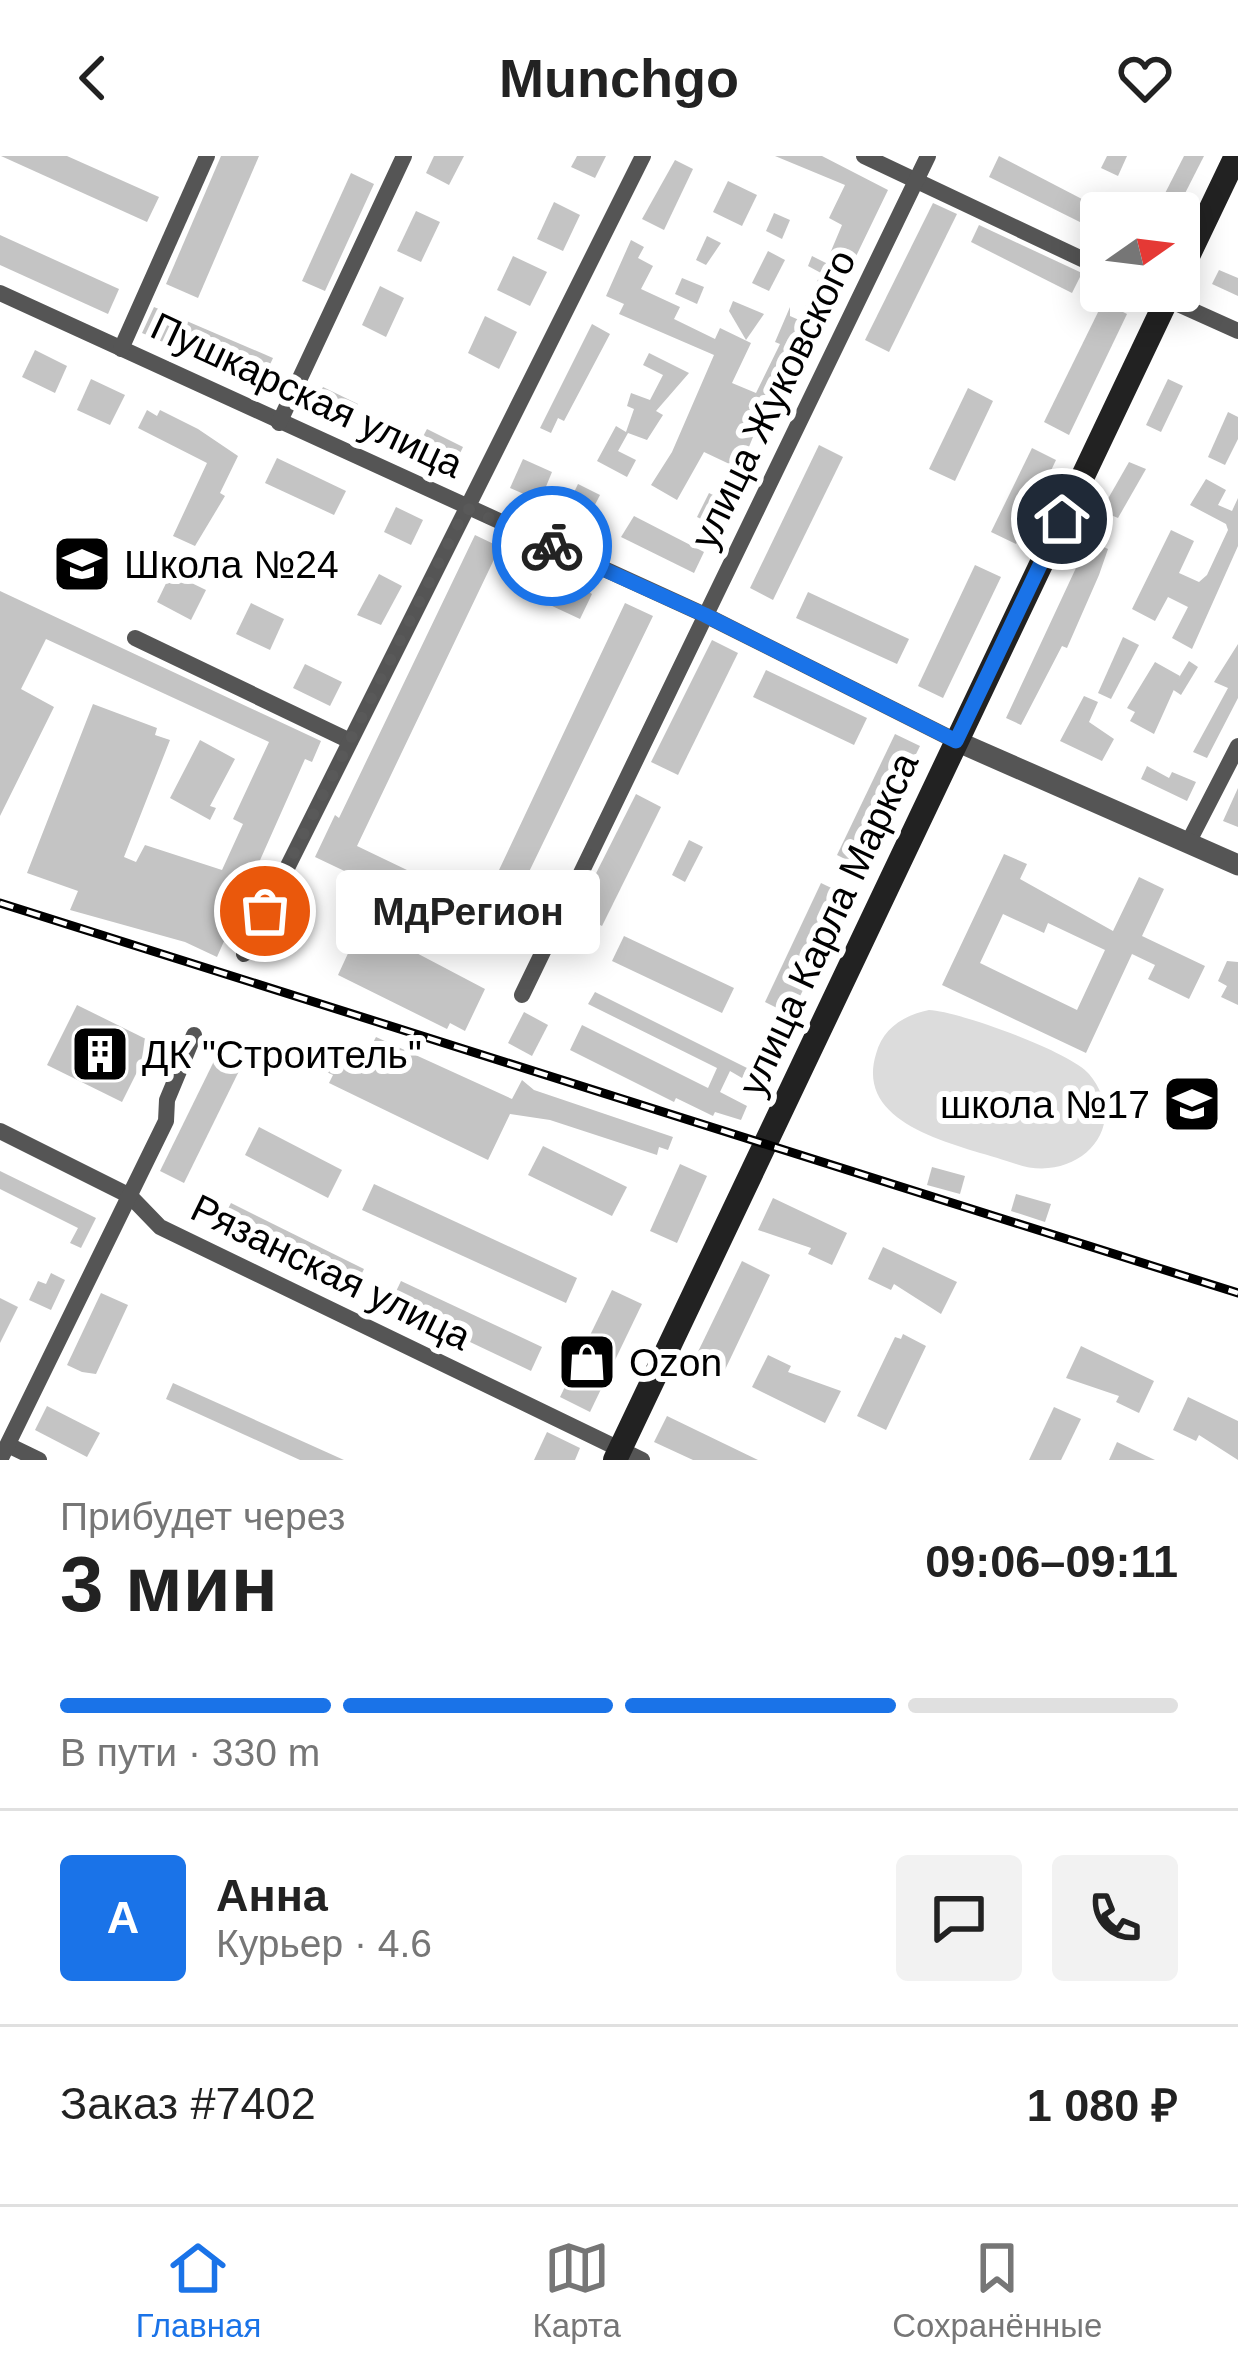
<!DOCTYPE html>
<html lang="ru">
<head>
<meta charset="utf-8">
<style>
  body { margin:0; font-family:Arial,sans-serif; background:#f2f2f2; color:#222; height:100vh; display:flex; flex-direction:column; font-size:45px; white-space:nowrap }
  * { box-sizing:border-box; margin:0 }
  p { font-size:39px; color:#767676 }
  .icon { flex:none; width:66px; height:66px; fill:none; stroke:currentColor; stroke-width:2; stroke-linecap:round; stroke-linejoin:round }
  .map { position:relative; height:1304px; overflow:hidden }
  .details { display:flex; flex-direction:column; background:#fff; flex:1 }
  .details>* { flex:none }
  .needle { width:78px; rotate:76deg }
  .buttons { position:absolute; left:1080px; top:36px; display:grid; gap:24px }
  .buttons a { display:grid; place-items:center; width:120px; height:120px; border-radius:12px; background:#fff; box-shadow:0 6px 30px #0003; font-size:60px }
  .pin { position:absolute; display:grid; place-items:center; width:102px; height:102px; color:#fff; margin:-51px; border:6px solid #fff; border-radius:50%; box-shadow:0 3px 12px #0007 }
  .courier { position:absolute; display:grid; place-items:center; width:120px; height:120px; margin:-60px; border:9px solid #1a73e8; border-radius:50%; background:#fff; color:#222; box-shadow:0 3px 15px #0007 }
  .bubble { position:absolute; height:84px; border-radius:12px; background:#fff; box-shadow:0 6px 30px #0003; font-size:39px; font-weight:600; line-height:84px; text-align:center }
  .headline em { font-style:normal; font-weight:600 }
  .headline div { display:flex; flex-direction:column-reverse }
  .headline { display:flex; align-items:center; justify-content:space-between; height:204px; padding:0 60px }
  h1 { font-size:78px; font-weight:600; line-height:90px }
  .bar { display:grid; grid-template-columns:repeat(4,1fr); gap:18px 12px; align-content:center; height:144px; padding:0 60px }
  .bar i { height:15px; border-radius:9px; background:#e0e0e0 }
  .bar .selected { background:#1a73e8 }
  .bar p { grid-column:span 4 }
  .line { display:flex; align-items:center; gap:30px; padding:0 60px; border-top:3px solid #e0e0e0 }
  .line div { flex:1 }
  .round { display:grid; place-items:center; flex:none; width:126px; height:126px; border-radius:12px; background:#f2f2f2 }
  header { display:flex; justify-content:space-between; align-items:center; height:156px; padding:0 60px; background:#fff; font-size:54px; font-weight:600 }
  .dock { display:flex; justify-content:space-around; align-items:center; height:168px; border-top:3px solid #e0e0e0; background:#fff; font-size:33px; color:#767676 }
  .dock a { display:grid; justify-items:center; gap:6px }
  .dock .selected { color:#1a73e8 }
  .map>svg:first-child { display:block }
  .green { fill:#dcdcdc }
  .building { fill:#c4c4c4; fill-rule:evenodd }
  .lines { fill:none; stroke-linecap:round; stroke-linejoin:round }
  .minor { stroke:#555; stroke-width:16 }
  .tertiary { stroke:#555; stroke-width:21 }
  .secondary { stroke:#222; stroke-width:24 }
  .rail-casing { stroke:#000; stroke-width:9 }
  .rail { stroke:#fff; stroke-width:4.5; stroke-dasharray:14; stroke-linecap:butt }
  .done { stroke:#595959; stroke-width:12; stroke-dasharray:0 21.6 }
  .route { stroke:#1a73e8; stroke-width:15 }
  .labels { text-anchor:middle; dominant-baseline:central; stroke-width:12; stroke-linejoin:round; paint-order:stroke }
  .street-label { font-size:39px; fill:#000; stroke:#fff }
  .poi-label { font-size:39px; fill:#000; stroke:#fff; text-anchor:start }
</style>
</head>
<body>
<header><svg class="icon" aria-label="back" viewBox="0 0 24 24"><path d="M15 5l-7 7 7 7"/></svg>Munchgo<svg class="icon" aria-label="heart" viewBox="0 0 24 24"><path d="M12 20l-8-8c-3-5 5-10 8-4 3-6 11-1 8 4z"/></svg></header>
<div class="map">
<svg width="1238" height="1304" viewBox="0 0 1238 1304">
  <rect width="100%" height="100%" fill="#fff"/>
  <path class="green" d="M929,854c29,1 142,42 160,64 45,54 -13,111 -73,90 -50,-18 -163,-35 -140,-110 7,-26 28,-39 53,-44z"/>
  <g class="building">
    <path d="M1,0h66l92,41 -12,25z"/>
    <path d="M221,0h38l-61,142 -32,-14z"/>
    <path d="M434,0h30l-15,29 -23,-12z"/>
    <path d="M577,0h29l-11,22 -24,-11z"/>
    <path d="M775,0h47l66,34 -98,203 -27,42 -8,-3 -15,37 -36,-17 -27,48 -26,-15 21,-33 42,-97 -95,-41 5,-10 -18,-8 25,-56 13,7 -6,11 15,8 -12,23 39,18 -6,12 41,20 5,-11 31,15 -19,40 24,10 24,-49 -5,-2 15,-35v9l9,4 22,-47 -13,-7 4,-10 14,7 16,-38 -13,-7 16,-33z"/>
    <path d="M999,0l106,55 -9,19 -107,-53z"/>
    <path d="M1107,0h20l-9,20 -17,-8z"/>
    <path d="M1184,0h20l-29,57h-20z"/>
    <path d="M675,4l18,9 -29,61 -22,-11z"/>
    <path d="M351,17l23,11 -49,107 -23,-10z"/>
    <path d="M728,25l29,14 -15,31 -29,-14z"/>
    <path d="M554,46l26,13 -17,36 -26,-12z"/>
    <path d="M933,47l24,11 -68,138 -24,-12z"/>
    <path d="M416,55l24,11 -19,40 -24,-11z"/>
    <path d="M774,57l16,7 -8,19 -16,-8z"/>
    <path d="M979,69l103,48 -10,20 -101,-51z"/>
    <path d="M0,79l119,54 -11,25 -108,-49z"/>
    <path d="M707,80l14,7 -15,22 -10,-5z"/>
    <path d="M768,95l17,9 -16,31 -17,-8z"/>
    <path d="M513,100l34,16 -17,34 -33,-16z"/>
    <path d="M1219,114l19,8v18l-26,-12z"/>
    <path d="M682,122l22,9 -7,17 -22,-10z"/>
    <path d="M380,130l24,12 -18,39 -24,-12z"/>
    <path d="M733,145l31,13 -18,26 -17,-29z"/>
    <path d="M1103,146l24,12 -58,121 -25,-13z"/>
    <path d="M154,151l119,51 -12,26 -119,-51z"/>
    <path d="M485,160l32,16 -18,37 -31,-16z"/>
    <path d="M592,168l18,10 -46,87 -6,-3 -7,15 -11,-5z"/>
    <path d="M35,194l32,16 -12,27 -33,-16z"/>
    <path d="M649,197l40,20 -33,38 7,4 -16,25 -19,-7 -10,18 18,9 -9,17 -30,-16 19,-35 10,6 8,-23 -7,-3 4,-13 19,7 13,-25 -20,-10z"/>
    <path d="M91,223l34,16 -15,30 -33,-15z"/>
    <path d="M1168,223l15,7 -22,46 -15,-7z"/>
    <path d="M323,231l35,17 -12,26 -35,-17z"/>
    <path d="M968,232l25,13 -38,80 -26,-12z"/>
    <path d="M147,254l10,6 3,-6 38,19 40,27 -18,37 5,3 -30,50 -22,-10 34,-73 -69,-35z"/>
    <path d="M1228,256l10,5v22l-13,26 -17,-8z"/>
    <path d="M427,273l36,18 -14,29 -37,-19z"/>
    <path d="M819,289l24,12 -70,143 -23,-12z"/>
    <path d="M1032,292l24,12 -40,84 -25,-12z"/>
    <path d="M277,302l69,33 -12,24 -69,-32z"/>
    <path d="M523,303l29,13 -12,29 -30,-13z"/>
    <path d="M1129,306l17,7 -28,49 -17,-7z"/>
    <path d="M1206,323l20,11 -8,15 14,6 6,-13v48l-46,103 -20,-11 16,-31 -20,-10 -13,24 -23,-12 39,-79 23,11 -15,32 20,9 8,-7 21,-45 -2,-6 -36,-19z"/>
    <path d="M578,328l22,11 -15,29 -21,-11z"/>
    <path d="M709,337l22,11 -11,24 -23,-11z"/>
    <path d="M396,351l27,13 -12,25 -27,-13z"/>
    <path d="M634,360l70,36 -10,21 -73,-36z"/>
    <path d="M475,379l25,12 -143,299 125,60 143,-303 28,13 -142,293 5,2 -16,34 -185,-88 20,-42 4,3z"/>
    <path d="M1089,384l19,9 -9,26 -32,73 -5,-2 -41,79 -15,-7z"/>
    <path d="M975,409l26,12 -58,121 -25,-12z"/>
    <path d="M533,410l25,12 3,-5 31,21 -12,25 -58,-27z"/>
    <path d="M171,417l35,17 -15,30 -34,-18z"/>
    <path d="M379,418l23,12 -21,39 -24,-10z"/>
    <path d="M0,435l321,150 -9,21 -7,-3 -88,198 -32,-15 -115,-32 8,-19 -51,-18 66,-169 64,24 -2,7 15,5 -46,117 12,5 9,-17 77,25 21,-46 -10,-5 36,-77 -223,-103 -25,50 33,18 -54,109z"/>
    <path d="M808,436l101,47 -12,25 -101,-46z"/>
    <path d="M251,447l33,16 -14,31 -34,-16z"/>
    <path d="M1123,481l16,8 -28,54 -13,-6z"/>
    <path d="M712,484l26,13 -60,122 -27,-13z"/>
    <path d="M1238,488v54l-31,60 -14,-6 35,-64 -14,-6z"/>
    <path d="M1189,505l9,6 -17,28 -9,-6z"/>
    <path d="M1155,506l25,14 -26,58 -24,-13 5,-9 -8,-4z"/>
    <path d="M305,508l37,18 -12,24 -37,-18z"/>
    <path d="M766,514l101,48 -13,27 -101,-48z"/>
    <path d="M1084,540l14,6 -9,20 25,17 -12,22 -42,-20z"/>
    <path d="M895,578l25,12 -59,121 -24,-12z"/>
    <path d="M200,584l35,19 -25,47 6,2 -6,12 -40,-22z"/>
    <path d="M1147,610l22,12 3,-6 24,10 -9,19 -46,-22z"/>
    <path d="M1238,632v39l-15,-6z"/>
    <path d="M636,638l25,13 -59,119 -26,-13z"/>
    <path d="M689,684l14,7 -18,35 -13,-7z"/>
    <path d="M1004,698l23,10 -7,15 93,52 26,-54 25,12 -22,47 63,30 -16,33 -41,-20 7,-14 -23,-11 -46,99 -144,-68zM1003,758l41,19 4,-10 57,27 -28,60 -97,-47z"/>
    <path d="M821,727l27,13 -57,119 -26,-13z"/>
    <path d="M369,772l116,61 -20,42 -15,-8 -3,6 -109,-54 12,-26 9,4z"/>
    <path d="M624,780l110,52 -12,25 -110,-52z"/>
    <path d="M1227,805l11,1v43l-17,-8 6,-11 -9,-5z"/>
    <path d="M595,836l152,76 -5,10 -12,-7 -10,21 27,14 -6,14 -26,-8 -2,4 -37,-18 -2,4 -104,-52 12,-25 126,63 9,-20 -129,-64z"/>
    <path d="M77,849l75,37 -30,60 -75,-37z"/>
    <path d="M524,856l24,13 -16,31 -24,-13z"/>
    <path d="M376,881l136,62 10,-19 12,10 139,47 -5,13 -9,-3 -2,8 -107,-35 -40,-6 -22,46 -159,-77 4,-8 -11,-5 12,-25 30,15z"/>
    <path d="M216,901l24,12 -56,114 -24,-12z"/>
    <path d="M259,971l83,43 -14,28 -83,-43z"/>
    <path d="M543,990l84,41 -15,29 -84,-41z"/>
    <path d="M680,1008l27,12 -30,67 -27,-12z"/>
    <path d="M932,1011l33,9 -5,18 -33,-9z"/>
    <path d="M0,1015l96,47 -15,30 -11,-5 8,-15 -78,-39z"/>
    <path d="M374,1028l203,94 -11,25 -204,-93z"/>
    <path d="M1016,1038l35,10 -6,18 -34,-11z"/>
    <path d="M773,1042l74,35 -15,32 -24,-11 3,-6 -53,-18z"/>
    <path d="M231,1047l133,66 -13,26 -133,-67z"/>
    <path d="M883,1091l74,35 -16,32 -47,-30 -3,6 -23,-11z"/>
    <path d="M742,1105l28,14 -47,99 -29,-14z"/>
    <path d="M51,1117l14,7 -14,30 -22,-10 9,-19 8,3z"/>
    <path d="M401,1125l141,66 -11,24 -141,-67z"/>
    <path d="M612,1134l30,14 -52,108 -30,-15z"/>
    <path d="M101,1137l27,12 -32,69 -14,-2 -15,-7z"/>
    <path d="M0,1142l18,9 -18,36z"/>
    <path d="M903,1178l23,12 -40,84 -29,-14 38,-79 6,2z"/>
    <path d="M1081,1190l73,35 -15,32 -23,-11 3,-6 -53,-18z"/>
    <path d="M768,1199l23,11 -3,6 53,19 -16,32 -73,-36z"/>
    <path d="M173,1227l171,77h-44l-134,-61z"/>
    <path d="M1188,1241l50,24v39l-39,-25 -3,6 -23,-11z"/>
    <path d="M47,1250l53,27 -13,24 -52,-27z"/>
    <path d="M1054,1251l27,12 -20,41h-32z"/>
    <path d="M667,1260l91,44h-65l-39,-18z"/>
    <path d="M547,1276l33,16 -5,12h-41z"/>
    <path d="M1117,1286l38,18h-46z"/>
  </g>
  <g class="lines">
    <g class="minor">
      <path d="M864,0l237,112"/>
      <path d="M1149,135l89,40"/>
      <path d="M0,137l705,322 251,126"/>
      <path d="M121,193l86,-193"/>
      <path d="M279,267l125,-267"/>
      <path d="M135,482l215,103"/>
      <path d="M1188,687l50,-97"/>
      <path d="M244,798l399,-798"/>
      <path d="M522,839l406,-839"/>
      <path d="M0,975l130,65 30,31 482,233"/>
      <path d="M8,1289l31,15"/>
      <path d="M0,1304l166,-339 1,-21 27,-65"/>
    </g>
    <path class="tertiary" d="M956,585l282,124"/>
    <g class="secondary">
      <path d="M1179,119l57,-119"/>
      <path d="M615,1304l556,-1169"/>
    </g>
    <defs>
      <path id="rail" d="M0,747l1238,390"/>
    </defs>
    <use href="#rail" class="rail-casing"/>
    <use href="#rail" class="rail"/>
  </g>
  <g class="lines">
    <path class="done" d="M265,755l201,-403 86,38"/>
    <path class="route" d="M552,390l153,69 251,126 106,-222"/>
  </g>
  <defs>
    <symbol id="school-square" viewBox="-11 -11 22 22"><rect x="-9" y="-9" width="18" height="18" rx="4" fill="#000" stroke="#fff"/><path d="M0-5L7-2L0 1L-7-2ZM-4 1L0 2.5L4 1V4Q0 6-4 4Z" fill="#fff"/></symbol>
    <symbol id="building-square" viewBox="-11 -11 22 22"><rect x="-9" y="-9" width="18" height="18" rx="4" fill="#000" stroke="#fff"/><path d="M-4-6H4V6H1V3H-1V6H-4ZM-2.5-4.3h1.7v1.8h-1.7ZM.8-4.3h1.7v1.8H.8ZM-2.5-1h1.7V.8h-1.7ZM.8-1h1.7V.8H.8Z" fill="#fff"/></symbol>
    <symbol id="shop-square" viewBox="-11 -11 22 22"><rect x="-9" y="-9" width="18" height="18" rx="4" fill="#000" stroke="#fff"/><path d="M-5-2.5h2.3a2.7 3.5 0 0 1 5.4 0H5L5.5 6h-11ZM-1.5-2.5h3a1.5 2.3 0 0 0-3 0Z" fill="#fff"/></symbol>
  </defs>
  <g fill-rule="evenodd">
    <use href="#school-square" x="49" y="375" width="66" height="66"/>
    <use href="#building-square" x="67" y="865" width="66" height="66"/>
    <use href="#school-square" x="1159" y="915" width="66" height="66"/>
    <use href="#shop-square" x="554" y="1173" width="66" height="66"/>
  </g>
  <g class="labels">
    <g class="street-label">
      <text transform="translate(307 239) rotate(25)">Пушкарская улица</text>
      <text transform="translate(773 243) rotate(-64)">улица Жуковского</text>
      <text transform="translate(828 768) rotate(-65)">улица Карла Маркса</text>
      <text transform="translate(331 1116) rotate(26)">Рязанская улица</text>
    </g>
    <g class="poi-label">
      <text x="124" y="408">Школа №24</text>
      <text x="142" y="898">ДК "Строитель"</text>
      <text x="1150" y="948" text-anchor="end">школа №17</text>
      <text x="629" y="1206">Ozon</text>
    </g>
  </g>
</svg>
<div class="buttons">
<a><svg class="needle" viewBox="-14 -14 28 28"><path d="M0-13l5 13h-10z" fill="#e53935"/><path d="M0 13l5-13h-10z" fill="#767676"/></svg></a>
</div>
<div class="pin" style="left:265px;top:755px;background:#ea580c"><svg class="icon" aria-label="bag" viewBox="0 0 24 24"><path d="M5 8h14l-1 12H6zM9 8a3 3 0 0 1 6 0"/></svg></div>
<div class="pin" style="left:1062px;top:363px;background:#1f2937"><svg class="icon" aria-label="home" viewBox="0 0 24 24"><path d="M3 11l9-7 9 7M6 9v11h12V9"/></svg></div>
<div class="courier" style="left:552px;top:390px"><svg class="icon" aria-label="bike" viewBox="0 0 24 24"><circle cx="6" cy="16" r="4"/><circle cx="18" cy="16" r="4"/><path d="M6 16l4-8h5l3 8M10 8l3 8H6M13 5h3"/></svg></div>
<div class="bubble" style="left:336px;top:714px;width:264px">МдРегион</div>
</div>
<section class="details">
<div class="headline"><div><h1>3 мин</h1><p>Прибудет через</p></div><em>09:06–09:11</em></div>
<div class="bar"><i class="selected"></i><i class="selected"></i><i class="selected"></i><i></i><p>В пути · 330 m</p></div>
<div class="line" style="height:216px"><b class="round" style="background:#1a73e8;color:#fff">А</b><div><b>Анна</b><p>Курьер · 4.6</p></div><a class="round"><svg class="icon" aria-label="chat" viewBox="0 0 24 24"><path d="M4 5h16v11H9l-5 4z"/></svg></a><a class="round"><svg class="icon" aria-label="phone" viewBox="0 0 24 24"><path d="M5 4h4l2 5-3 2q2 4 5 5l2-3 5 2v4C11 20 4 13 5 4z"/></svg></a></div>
<div class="line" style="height:156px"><div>Заказ #7402</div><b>1 080 ₽</b></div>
</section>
<nav class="dock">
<a class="selected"><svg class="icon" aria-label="home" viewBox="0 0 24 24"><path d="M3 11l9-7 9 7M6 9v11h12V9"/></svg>Главная</a>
<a><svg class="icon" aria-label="map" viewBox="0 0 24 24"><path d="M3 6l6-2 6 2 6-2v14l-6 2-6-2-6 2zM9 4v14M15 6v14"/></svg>Карта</a>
<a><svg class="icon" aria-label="saved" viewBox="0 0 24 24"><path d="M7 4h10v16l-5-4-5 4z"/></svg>Сохранённые</a>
</nav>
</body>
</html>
